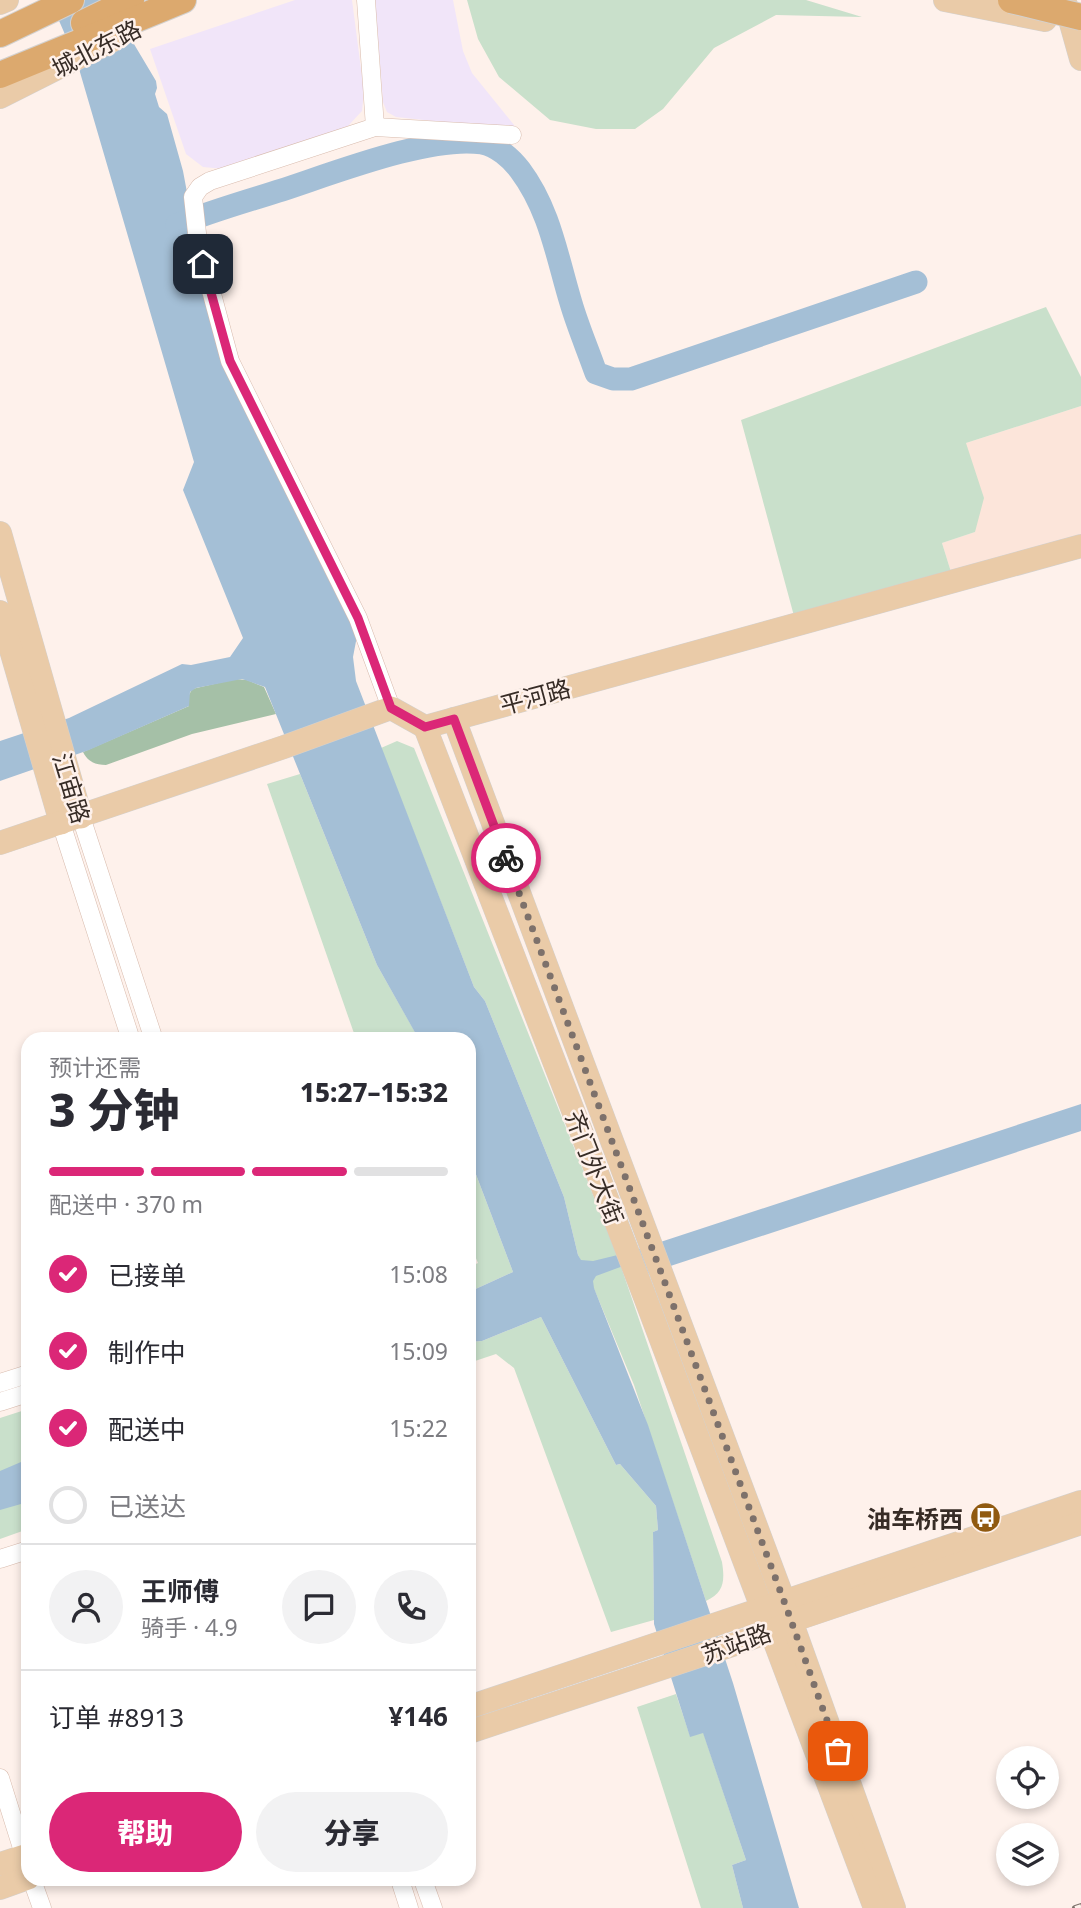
<!DOCTYPE html>
<html lang="zh">
<head>
<meta charset="utf-8">
<style>
  body { margin:0; font-family:"Noto Sans","Noto Sans SC",sans-serif; background:#f2f2f3; color:#2b2b33; height:100vh; display:flex; flex-direction:column; font-size:26px; white-space:nowrap }
  * { box-sizing:border-box; margin:0 }
  p { font-size:23px; color:#7c7c81 }
  .icon { flex:none; width:38px; height:38px; fill:none; stroke:currentColor; stroke-width:2; stroke-linecap:round; stroke-linejoin:round }
  .map { position:relative; flex:1; overflow:hidden }
  .sheet { position:absolute; left:21px; top:1032px; width:455px; height:854px; display:flex; flex-direction:column; background:#fff; border-radius:21px; box-shadow:0 4px 10px #0003 }
  .sheet>* { flex:none }
  .controls { position:absolute; left:996px; top:1746px; display:grid; gap:14px }
  .controls a { display:grid; place-items:center; width:63px; height:63px; border-radius:50%; background:#fff; box-shadow:0 4px 10px #0003; font-size:35px }
  .pin { position:absolute; display:grid; place-items:center; width:60px; height:60px; color:#fff; margin:-30px; border-radius:14px; box-shadow:0 4px 10px #0006 }
  .courier { position:absolute; display:grid; place-items:center; width:70px; height:70px; margin:-35px; border:5px solid #db2777; border-radius:50%; background:#fff; color:#222; box-shadow:0 2px 9px #0007 }
  .head em { font-style:normal; font-weight:800 }
  .head div { display:flex; flex-direction:column-reverse }
  .head { display:flex; align-items:center; justify-content:space-between; height:119px; padding:0 28px }
  h1 { font-size:46px; font-weight:800; line-height:52px }
  .bar { display:grid; grid-template-columns:repeat(4,1fr); gap:10px 7px; align-content:center; height:84px; padding:0 28px }
  .bar i { height:9px; border-radius:5px; background:#e1e1e2 }
  .bar .on { background:#db2777 }
  .bar p { grid-column:span 4 }
  .line { display:flex; align-items:center; gap:18px; padding:0 28px; border-top:2px solid #e1e1e2 }
  .line div { flex:1 }
  .round { display:grid; place-items:center; flex:none; width:74px; height:74px; border-radius:37px; background:#f2f2f3 }
  ol { padding:0 28px; list-style:none }
  li { display:flex; align-items:center; gap:21px; height:77px }
  li p { margin-inline-start:auto }
  li .icon { padding:7px; border-radius:50%; background:#db2777; color:#fff; stroke-width:4 }
  li:last-child { color:#7c7c81 }
  li i { width:38px; height:38px; border:4px solid #e1e1e2; border-radius:50% }
  .primary-button { display:flex; gap:14px; margin-top:auto; padding:14px 28px }
  .primary-button a { flex:1; height:80px; border-radius:42px; background:#db2777; color:#fff; font-size:28px; font-weight:800; line-height:80px; text-align:center }
  .primary-button a+a { background:#f2f2f3; color:#2b2b33 }
  .map>svg:first-child { display:block }
  .built { fill:#fce5da }
  .industrial { fill:#f1e5f9 }
  .green { fill:#c9e0cb }
  .forest { fill:#a5c0a7 }
  .water { fill:#a4bfd6 }
  .lines { fill:none; stroke-linecap:round; stroke-linejoin:round }
  .river { stroke:#a4bfd6; stroke-width:23 }
  .minor-casing { stroke:#d8bbad; stroke-width:19 }
  .major-casing { stroke:#d3d1cf; stroke-width:24 }
  .highway-casing { stroke:#d3d1cf; stroke-width:28 }
  .minor { stroke:#fff; stroke-width:18 }
  .major { stroke:#eacba8; stroke-width:23 }
  .highway { stroke:#dca96e; stroke-width:26 }
  .rail-casing { stroke:#7d716b; stroke-width:6 }
  .rail { stroke:#fef1eb; stroke-width:3.5; stroke-dasharray:10; stroke-linecap:butt }
  .highway-bridge-casing { stroke:#d3d1cf; stroke-width:28; stroke-linecap:butt }
  .highway-bridge { stroke:#dca96e; stroke-width:26 }
  .done { stroke:#7d716b; stroke-width:7; stroke-dasharray:0 12.6 }
  .route { stroke:#db2777; stroke-width:9 }
  .labels { text-anchor:middle; dominant-baseline:central; stroke-width:5; stroke-linejoin:round; paint-order:stroke }
  .street-label { font-size:24px; fill:#372c26; stroke:#fef1eb }
  .poi-label { font-size:24px; font-weight:bold; fill:#372c26; stroke:#fef1eb; text-anchor:end }
</style>
</head>
<body>
<div class="map">
<svg width="1081" height="1908" viewBox="0 0 1081 1908">
  <rect width="100%" height="100%" fill="#fef1eb"/>
  <path class="built" d="M1081,406v130l-130,36 -9,-29 33,-11 -9,-89z"/>
  <g class="industrial">
    <path d="M295,0h57l12,92 -2,19 -14,15 -102,38 -22,5 -21,-2 -17,-13 -36,-105z"/>
    <path d="M375,0h78l10,51 9,22 46,57 -122,-13 -9,-5 -4,-10z"/>
  </g>
  <g class="green">
    <path d="M467,0h339l56,17 -86,-2 -62,33 -51,61 -28,20h-39l-46,-9 -51,-43 -21,-38z"/>
    <path d="M1046,307l35,70v29l-115,37 18,55 -9,34 -33,11 9,29 -157,44 -53,-196z"/>
    <path d="M397,741l17,7 203,507 105,307c3,19 2,31 -16,39l-72,-216 -39,-94 -17,-36 -14,-58 -79,-196 -11,-14 -93,-239z"/>
    <path d="M300,774l77,191 42,74h-63l-89,-255z"/>
    <path d="M469,1156l44,116 -44,20v-25l9,-4 -9,-21z"/>
    <path d="M541,1317l75,148 4,-1 36,42 2,24 -5,2 1,88 -43,12 -97,-264 -18,-14 -27,9v-21l13,-1z"/>
    <path d="M28,1409v120l-28,10v-121z"/>
    <path d="M676,1694l14,42 13,-4 43,128 -14,5 11,43h-42l-64,-201z"/>
  </g>
  <path class="forest" d="M236,679l11,1 17,7 12,27 -84,20 -86,31c-10,0 -18,-3 -23,-13l106,-46v-11l3,-6z"/>
  <g class="water">
    <path d="M50,0h62l13,29 31,52 1,7 -2,6 4,13 8,7 16,57 9,48 -5,10 1,8 40,136 61,118 68,145 -4,21 3,24 118,306 11,14 79,196 14,58 3,5 12,1 37,-9 451,-148v27l-441,145 -6,-14 -38,14 -3,5 1,7 54,137 85,258 66,225h-56l-11,-43 14,-5 -43,-127 -13,4 -36,-113 -1,-92 5,-2 -2,-24 -36,-42 -4,1 -75,-148 -59,24 -13,1v-50l44,-20 -44,-116v-116l-50,-1 -2,-3 -40,-71 -112,-278 -23,-8 -46,9 -6,4 -1,14 -100,44 -89,31v-40l69,-23 113,-54 9,1 39,-8 13,-19 -60,-148 11,-28 -117,-400z"/>
    <path d="M28,1459v43l-28,8v-39z"/>
  </g>
  <g class="lines">
    <path class="river" d="M177,225c34,-14 70,-24 105,-35 52,-17 149,-55 200,-47 15,3 29,15 38,27 30,40 37,87 51,133 7,24 17,47 25,70l17,6h18l285,-97"/>
    <defs>
      <g id="minor">
        <path d="M366,0l9,127"/>
        <path d="M391,708l-33,-90 -128,-257 -32,-119 -5,-45 7,-10 10,-6 165,-54 137,8"/>
        <path d="M81,817l73,223"/>
        <path d="M61,823l70,217"/>
        <path d="M0,1383l28,-9"/>
        <path d="M0,1402l28,-9"/>
        <path d="M0,1559l28,-9"/>
        <path d="M0,1778l28,89"/>
        <path d="M32,1880l10,28"/>
        <path d="M400,1880l9,28"/>
        <path d="M423,1880l10,28"/>
      </g>
      <g id="major">
        <path d="M945,0l100,20"/>
        <path d="M1065,2l16,57"/>
        <path d="M0,3l7,-3"/>
        <path d="M0,97l113,-57"/>
        <path d="M0,533l81,284"/>
        <path d="M0,612l61,211"/>
        <path d="M454,719l330,882 110,307"/>
        <path d="M425,727l220,570 230,611"/>
        <path d="M0,843l284,-96 107,-39 34,19 656,-181"/>
        <path d="M469,1707l612,-205"/>
        <path d="M469,1732l269,-89 33,-12 20,-10 290,-98"/>
        <path d="M0,1864l28,-9"/>
        <path d="M0,1888l28,-10"/>
      </g>
      <g id="highway">
        <path d="M84,23l47,-23"/>
        <path d="M0,34l71,-34"/>
        <path d="M0,75l183,-75"/>
      </g>
    </defs>
    <use href="#minor" class="minor-casing"/>
    <use href="#major" class="major-casing"/>
    <use href="#highway" class="highway-casing"/>
    <use href="#minor" class="minor"/>
    <use href="#major" class="major"/>
    <use href="#highway" class="highway"/>
    <defs>
      <path id="rail" d="M1075,1908l6,-2"/>
    </defs>
    <use href="#rail" class="rail-casing"/>
    <use href="#rail" class="rail"/>
    <defs>
      <path id="highway-bridge" d="M1011,0l70,17"/>
    </defs>
    <use href="#highway-bridge" class="highway-bridge-casing"/>
    <use href="#highway-bridge" class="highway-bridge"/>
  </g>
  <g class="lines">
    <path class="done" d="M506,858l278,743 54,150"/>
    <path class="route" d="M203,264l27,97 128,257 33,90 34,19 29,-8 52,139"/>
  </g>
  <defs>
    <symbol id="bus-disc" viewBox="-11 -11 22 22"><circle r="9.5" fill="#905a10" stroke="#fef1eb"/><path d="M-5-6H5V4H4V6H2V4H-2V6H-4V4H-5ZM-3.5-4V0h7V-4ZM-3.5 1.2v1.5H-2V1.2ZM2 1.2v1.5H3.5V1.2Z" fill="#fff"/></symbol>
  </defs>
  <g fill-rule="evenodd">
    <use href="#bus-disc" x="968" y="1500" width="35" height="35"/>
  </g>
  <g class="labels">
    <g class="street-label">
      <text transform="translate(96 48) rotate(-27)">城北东路</text>
      <text transform="translate(535 696) rotate(-15)">平河路</text>
      <text transform="translate(72 788) rotate(73)">江宙路</text>
      <text transform="translate(595 1167) rotate(69)">齐门外大街</text>
      <text transform="translate(736 1643) rotate(-20)">苏站路</text>
    </g>
    <g class="poi-label">
      <text x="963" y="1518">油车桥西</text>
    </g>
  </g>
</svg>
<div class="controls">
<a><svg class="icon" aria-label="locate" viewBox="0 0 24 24"><circle cx="12" cy="12" r="6"/><path d="M12 2v4M12 18v4M2 12h4M18 12h4"/></svg></a>
<a><svg class="icon" aria-label="layers" viewBox="0 0 24 24"><path d="M12 4l9 5-9 5-9-5zM3 14l9 5 9-5"/></svg></a>
</div>
<div class="pin" style="left:838px;top:1751px;background:#ea580c"><svg class="icon" aria-label="bag" viewBox="0 0 24 24"><path d="M5 8h14l-1 12H6zM9 8a3 3 0 0 1 6 0"/></svg></div>
<div class="pin" style="left:203px;top:264px;background:#1f2937"><svg class="icon" aria-label="home" viewBox="0 0 24 24"><path d="M3 11l9-7 9 7M6 9v11h12V9"/></svg></div>
<div class="courier" style="left:506px;top:858px"><svg class="icon" aria-label="bike" viewBox="0 0 24 24"><circle cx="6" cy="16" r="4"/><circle cx="18" cy="16" r="4"/><path d="M6 16l4-8h5l3 8M10 8l3 8H6M13 5h3"/></svg></div>
<section class="sheet">
<div class="head"><div><h1>3 分钟</h1><p>预计还需</p></div><em>15:27–15:32</em></div>
<div class="bar"><i class="on"></i><i class="on"></i><i class="on"></i><i></i><p>配送中 · 370 m</p></div>
<ol>
<li><svg class="icon" aria-label="check" viewBox="0 0 24 24"><path d="M5 12l5 5 9-10"/></svg>已接单<p>15:08</p></li>
<li><svg class="icon" aria-label="check" viewBox="0 0 24 24"><path d="M5 12l5 5 9-10"/></svg>制作中<p>15:09</p></li>
<li><svg class="icon" aria-label="check" viewBox="0 0 24 24"><path d="M5 12l5 5 9-10"/></svg>配送中<p>15:22</p></li>
<li><i></i>已送达</li>
</ol>
<div class="line" style="height:126px"><a class="round"><svg class="icon" aria-label="person" viewBox="0 0 24 24"><circle cx="12" cy="8" r="4"/><path d="M4 21q1-7 8-7t8 7"/></svg></a><div><b>王师傅</b><p>骑手 · 4.9</p></div><a class="round"><svg class="icon" aria-label="chat" viewBox="0 0 24 24"><path d="M4 5h16v11H9l-5 4z"/></svg></a><a class="round"><svg class="icon" aria-label="phone" viewBox="0 0 24 24"><path d="M5 4h4l2 5-3 2q2 4 5 5l2-3 5 2v4C11 20 4 13 5 4z"/></svg></a></div>
<div class="line" style="height:91px"><div>订单 #8913</div><b>¥146</b></div>
<div class="primary-button"><a>帮助</a><a>分享</a></div>
</section>
</div>
</body>
</html>
